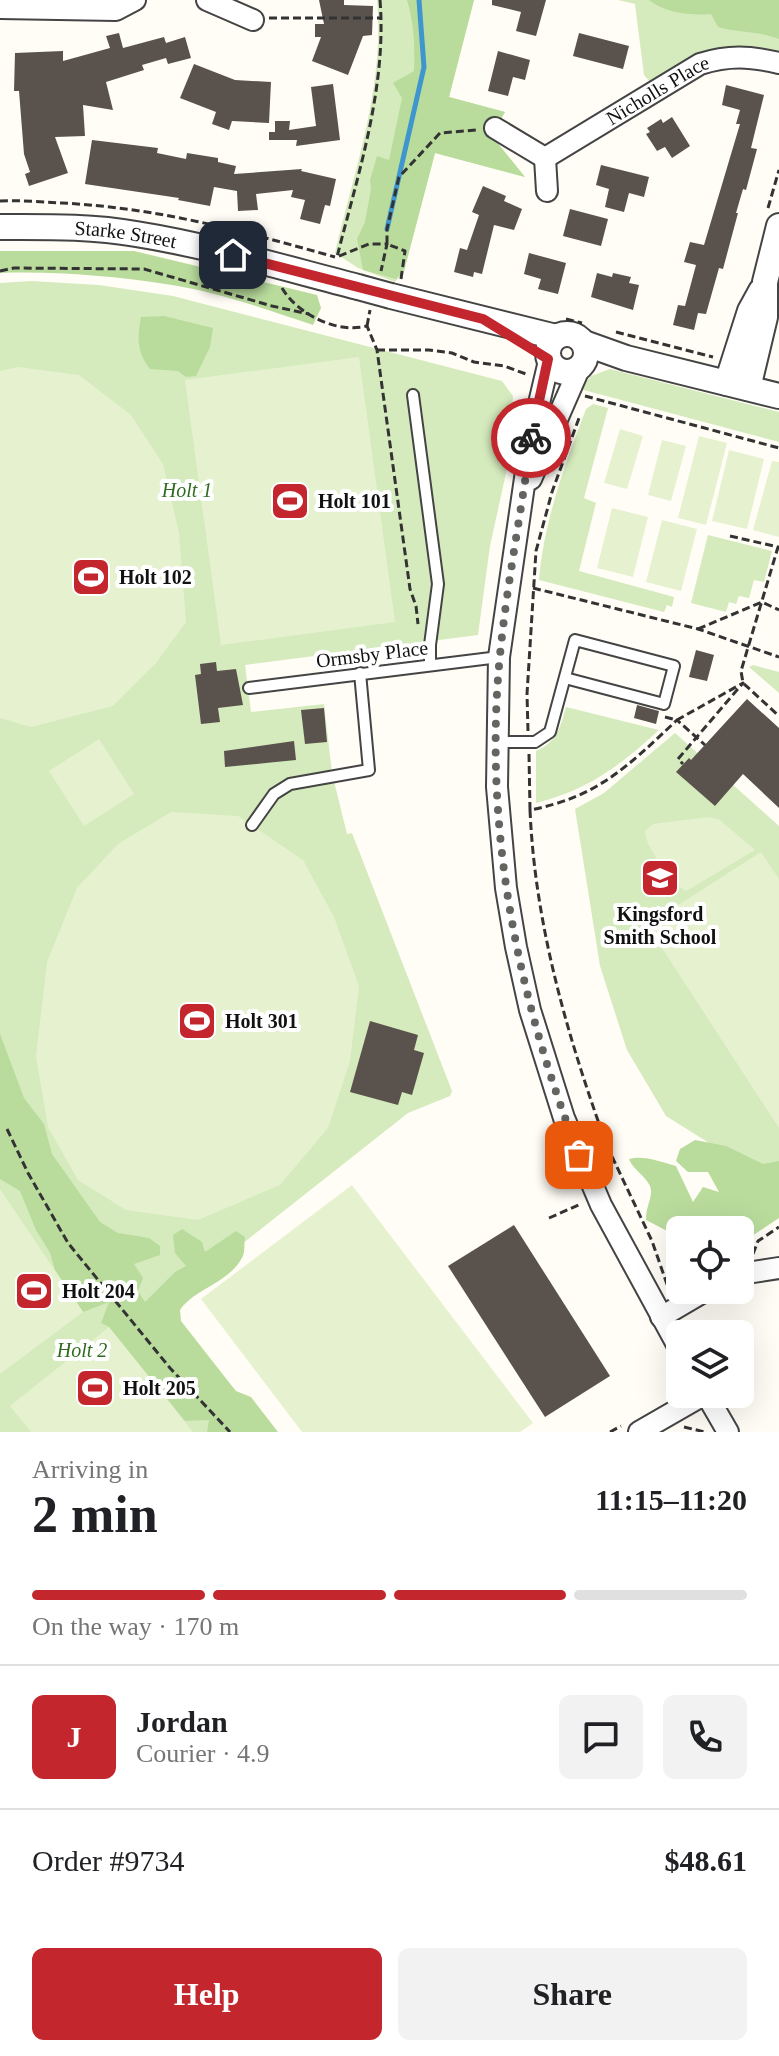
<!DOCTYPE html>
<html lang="en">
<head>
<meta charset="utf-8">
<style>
  body { margin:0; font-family:"Times New Roman",serif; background:#f2f2f2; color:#202124; height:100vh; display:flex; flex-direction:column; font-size:30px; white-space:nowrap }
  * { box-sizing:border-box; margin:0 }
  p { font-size:26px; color:#757577 }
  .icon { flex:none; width:44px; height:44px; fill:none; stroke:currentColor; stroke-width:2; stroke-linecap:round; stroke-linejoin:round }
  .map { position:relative; height:1432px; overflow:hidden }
  .panel { display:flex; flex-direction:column; background:#fff; flex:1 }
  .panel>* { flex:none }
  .fabs { position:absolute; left:666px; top:1216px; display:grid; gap:16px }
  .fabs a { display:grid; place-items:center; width:88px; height:88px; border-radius:12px; background:#fff; box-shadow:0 8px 32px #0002; font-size:40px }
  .pin { position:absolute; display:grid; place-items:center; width:68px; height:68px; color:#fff; margin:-34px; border-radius:16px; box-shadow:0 4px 12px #0006 }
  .courier { position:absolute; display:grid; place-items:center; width:80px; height:80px; margin:-40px; border:6px solid #c4262e; border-radius:50%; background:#fff; color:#222; box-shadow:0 2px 10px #0007 }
  .overview em { font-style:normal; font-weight:800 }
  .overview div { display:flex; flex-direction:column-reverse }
  .overview { display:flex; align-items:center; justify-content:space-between; height:136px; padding:0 32px }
  h1 { font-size:52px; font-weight:800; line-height:60px }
  .bar { display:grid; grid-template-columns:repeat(4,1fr); gap:12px 8px; align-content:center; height:96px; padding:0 32px }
  .bar i { height:10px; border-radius:6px; background:#e0e0e0 }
  .bar .on { background:#c4262e }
  .bar p { grid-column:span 4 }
  .line { display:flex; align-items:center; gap:20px; padding:0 32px; border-top:2px solid #e0e0e0 }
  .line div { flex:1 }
  .round { display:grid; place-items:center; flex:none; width:84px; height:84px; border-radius:12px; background:#f2f2f2 }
  .cta { display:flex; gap:16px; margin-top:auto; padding:16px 32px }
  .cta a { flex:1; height:92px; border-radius:12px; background:#c4262e; color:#fff; font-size:32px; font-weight:800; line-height:92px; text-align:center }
  .cta a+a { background:#f2f2f2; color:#202124 }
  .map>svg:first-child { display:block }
  .green { fill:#d5ebbd }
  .forest { fill:#b9dc9c }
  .pitch { fill:#e6f2cf }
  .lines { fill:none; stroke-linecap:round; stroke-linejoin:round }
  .stream { stroke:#3f96cf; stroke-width:5 }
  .building { fill:#5a524d }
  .service-casing { stroke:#444; stroke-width:14 }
  .minor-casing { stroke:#444; stroke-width:24 }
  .tertiary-casing { stroke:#444; stroke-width:28 }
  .path { stroke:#333; stroke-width:3; stroke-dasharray:8 4; stroke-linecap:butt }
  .service { stroke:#fff; stroke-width:10 }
  .minor { stroke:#fff; stroke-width:20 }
  .tertiary { stroke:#fff; stroke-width:24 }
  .tertiary-bridge-casing { stroke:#444; stroke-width:28; stroke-linecap:butt }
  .tertiary-bridge { stroke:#fff; stroke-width:24 }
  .done { stroke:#646461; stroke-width:8; stroke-dasharray:0 14.4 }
  .route { stroke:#c4262e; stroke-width:10 }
  .labels { text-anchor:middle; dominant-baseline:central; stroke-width:8; stroke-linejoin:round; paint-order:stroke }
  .street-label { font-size:20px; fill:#111; stroke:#fff }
  .park-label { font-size:20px; font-style:italic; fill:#2f6b1f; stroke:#fff }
  .poi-label { font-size:20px; font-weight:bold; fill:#111; stroke:#fff; text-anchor:start }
</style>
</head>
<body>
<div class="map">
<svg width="779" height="1432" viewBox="0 0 779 1432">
  <rect width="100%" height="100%" fill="#fffdf5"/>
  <g class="green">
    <path d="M377,0h97l-25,97 56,15 -14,23 34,42 -90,-24 -31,118 -9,11 -37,-14 -23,-15c19,-82 50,-167 42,-253z"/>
    <path d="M618,0h161v63l-32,-7 -90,34 -13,-15 -9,-71z"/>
    <path d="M31,281l68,4 74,11 329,85 11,15 -5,68 -18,82 -12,89 -233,30 6,47 73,-8 8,69 15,61 5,-1 100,258 -2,5 -42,17 -251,198 101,121h-258v-1149z"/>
    <path d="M610,369l169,43v30l-199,-53 11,-13z"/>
    <path d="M593,404l15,4 -24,90 12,5 -17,68 95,26 -2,10 -5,-2 -3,7 -125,-32c5,-60 26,-115 47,-171z"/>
    <path d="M708,535l64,16 -8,31 -10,-2 -5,18 -10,-2 -3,8 -7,-2 -3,10 -35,-9z"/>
    <path d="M753,665l26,7v21l-30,-26z"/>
    <path d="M566,707l93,23c-39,36 -71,60 -123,73v-52c21,-9 24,-23 30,-44z"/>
    <path d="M675,733l104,93v377l-70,-60 -43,-27 -39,-66 -27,-84 -25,-157 29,-16z"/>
  </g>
  <g class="forest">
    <path d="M407,0h67l-25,97 56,15 -14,23 34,42 -90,-24 -31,118 -8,8 -33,-9 -6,-31 8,-17 6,-33 -1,-9 7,-24 12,4 13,-62 -9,-15 21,-12c1,-25 0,-47 -7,-71z"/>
    <path d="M649,0h130v39c-20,-8 -40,-6 -61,-12l-7,-13c-20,2 -46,-1 -62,-14z"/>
    <path d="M0,251h134l183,44 4,13 -8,17c-48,-16 -98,-34 -148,-41 -50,-8 -115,-13 -165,-11z"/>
    <path d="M164,316l49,12 -3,19 -14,29 -10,1 -8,-6 -28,-2c-13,-17 -13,-31 -9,-52z"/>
    <path d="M0,1034l24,64 20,26 8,30 48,68 18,11 31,5 11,8v9l-26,9 9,14 -5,13 7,11 30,-30 11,-6 -11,-13 -2,-18 9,-6 20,13 3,10 31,-21 9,6c-1,6 0,14 -2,19 -13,27 -48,32 -63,54l1,11 47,60 8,10 15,6 27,35h-71l2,-12 -24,1 -76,-94 -8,-4 8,-21 -26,10 -28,-42 -5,-17 -14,-23 -16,-39 -20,-12z"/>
    <path d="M695,1140l31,6 37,18 16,-3v57l-39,26v-14h-60v27l-9,-24 -25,-13c0,-13 4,-17 5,-27 2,-13 -18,-22 -22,-34 15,-4 32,3 47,7l17,36 10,-15 16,5 -11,-20h-20l-12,-11 4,-12z"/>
  </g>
  <g class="pitch">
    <path d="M359,357l36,265 -174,23 -36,-265z"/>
    <path d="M18,367l61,8 52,40 32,49 16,69 7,89 -30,41 -43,43 -82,21 -31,-9v-347z"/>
    <path d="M620,429l23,7 -16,53 -23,-6z"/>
    <path d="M699,436l28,7 -21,82 -28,-7z"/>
    <path d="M662,440l24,6 -15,55 -23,-6z"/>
    <path d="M729,450l35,9 -17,70 -35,-8z"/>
    <path d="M772,461l7,1v75l-26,-7z"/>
    <path d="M612,508l36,9 -15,60 -36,-9z"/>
    <path d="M662,520l35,9 -16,62 -35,-9z"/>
    <path d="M99,739l35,55 -50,32 -35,-55z"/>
    <path d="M171,812l67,4 65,44 31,57 25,69 -9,75 -22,67 -48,57 -82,35 -72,-10 -48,-30 -30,-53 -12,-71 11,-94 30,-74 41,-44z"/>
    <path d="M709,817l11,3 35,30 -69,41 -18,-12c-5,-16 -23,-32 -23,-48l8,-7z"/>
    <path d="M761,852l18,27v249l-132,-203z"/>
    <path d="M352,1185l181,238 -13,9h-218l-101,-133z"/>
    <path d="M0,1189l83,123 -83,62z"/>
    <path d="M109,1327l84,105h-162l-21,-26z"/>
  </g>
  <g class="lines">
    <path class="stream" d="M387,229l37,-162 -5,-67"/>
  </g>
  <g class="building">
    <path d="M319,0h25v5l29,1 -1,29 -9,1 -15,39 -36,-14 9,-24h-6v-13h9z"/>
    <path d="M492,0h54l-10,36 -20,-5 5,-19 -29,-7z"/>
    <path d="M119,33l4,15 41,-11 2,6 19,-6 6,21 -23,6 -2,-6 -24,7 2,5 -38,12 7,28 -30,-5 2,31 -30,1 13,36 -39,13 -4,-12 5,-2 -6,-18 -5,-63h-5l1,-38 48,-2v10l47,-13 -4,-12z"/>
    <path d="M579,33l50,13 -6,23 -50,-13z"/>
    <path d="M498,51l32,9 -5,20 -12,-3 -5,19 -20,-5z"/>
    <path d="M194,64l41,16 36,2 -2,41 -37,-2 -3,9 -17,-6 4,-12 -36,-14z"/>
    <path d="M333,84l7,56 -44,6 1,-6h-28v-8h6v-11h15l-1,9 27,-4 -5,-39z"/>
    <path d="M726,85l38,10 -13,53 6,1 -11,41 -3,-1 -7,24h2l-15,56 -4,-1 -13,46 -8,-1 -4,17 -21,-5 5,-20 7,1 11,-41 -12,-3 6,-20 14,3 36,-121h-4l4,-14 -18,-5z"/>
    <path d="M672,117l18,29 -18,12 -7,-11 -8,4 -11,-17 4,-2 -3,-4 14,-9 2,4z"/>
    <path d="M92,140l66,8 -1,5 29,6 1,-6 31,5v4l18,4 -2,8 68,-5 -1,2 35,8 -6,27 -5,-1 -5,19 -20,-5 5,-19 -14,-3 2,-7 -37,4 2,16 -20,1 -1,-20 -23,-4 -4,19 -32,-6 1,-2 -94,-14z"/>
    <path d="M601,165l48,12 -5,20 -15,-4 -5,19 -19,-5 4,-18 -13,-4z"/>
    <path d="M483,186l23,10 -2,5 18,8 -8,21 -20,-5 -12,49 -8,-2 -1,5 -19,-5 6,-24 7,2 12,-35 -7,-3z"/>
    <path d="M570,209l38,10 -7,27 -38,-10z"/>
    <path d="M529,253l37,10 -8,31 -20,-5 3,-10 -17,-5z"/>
    <path d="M597,273l15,4 1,-4 18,4 -2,6 10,2 -6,25 -42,-13z"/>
    <path d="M696,650l18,5 -7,26 -18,-4z"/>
    <path d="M216,662l1,9 19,-2 7,36 -25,3 2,14 -19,2 -6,-49 6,-1 -1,-10z"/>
    <path d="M747,699l32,29v80l-36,-34 -28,32 -39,-34 13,-14 2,2z"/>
    <path d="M637,705l22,6 -3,13 -22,-6z"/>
    <path d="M324,708l3,34 -22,2 -4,-34z"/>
    <path d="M294,741l2,19 -71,7 -1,-16z"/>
    <path d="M370,1021l48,14 -4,15 10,3 -12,42 -10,-3 -4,13 -48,-13z"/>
    <path d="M514,1225l96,151 -65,41 -97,-151z"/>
  </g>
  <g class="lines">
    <defs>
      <g id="service">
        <path d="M413,395l25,189 -8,61v20"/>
        <path d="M249,688l250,-31"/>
        <path d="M498,742h37l15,-10 25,-92 99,26 -10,38 -99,-26"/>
        <path d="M252,825l22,-31 16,-10 79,-14 -9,-97"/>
      </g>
      <g id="minor">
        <path d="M207,0l46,20"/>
        <path d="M0,8l116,2 19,-10"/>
        <path id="s1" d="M495,128l50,30 155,-94c28,-9 50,-8 79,-1"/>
        <path d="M545,158l2,33"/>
        <path d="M549,361l-18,76 -32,220 -2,130 9,101 10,59 14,63 34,108 37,87 79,145"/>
        <path d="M531,479l48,-110"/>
        <path d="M740,1274l39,-6"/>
        <path d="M661,1317l46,-27"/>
        <path d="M706,1394l22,38"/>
        <path d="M639,1432l66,-38"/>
      </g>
      <g id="tertiary">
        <path id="s2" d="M0,227c45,0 91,-1 136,7 75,12 148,34 222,53"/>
        <path d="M391,296l165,41"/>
        <circle cx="567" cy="353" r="19"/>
        <path d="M584,343l42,15 153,38"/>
        <path d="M727,383l23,-72 11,-20"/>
        <path d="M748,388l17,-71v-35l14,-56"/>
      </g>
    </defs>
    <use href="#service" class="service-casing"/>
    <use href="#minor" class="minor-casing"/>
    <use href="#tertiary" class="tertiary-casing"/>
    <g class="path">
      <path d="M380,0c7,87 -22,174 -43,257l32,-13h18l-6,27"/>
      <path d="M269,18h112"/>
      <path d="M0,201c20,-1 42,1 62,2 97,5 180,28 273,54"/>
      <path d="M768,208l11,-38"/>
      <path d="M0,271l14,-3 130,1 128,37 37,8"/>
      <path d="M401,279l4,-28 -18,-7v-15l12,-52 41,-44 37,-3"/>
      <path d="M282,288c15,26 55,46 85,38l10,24 33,239 6,17 2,18"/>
      <path d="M566,319l16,4"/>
      <path d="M367,326l3,-16"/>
      <path d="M616,332l97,25"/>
      <path d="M377,350h52l23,3 22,9 30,4 22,8"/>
      <path d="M585,396l194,52"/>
      <path d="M730,536l48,11 -37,124 2,12 36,33"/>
      <path d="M533,588l165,41 81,28"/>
      <path d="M698,629l64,-27 17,8"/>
      <path d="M665,717l12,3 66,-37 -65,76 5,5"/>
      <path d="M528,731l-1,-37 9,-143 16,-59 27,-74"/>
      <path d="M529,754l1,56c68,-13 98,-44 147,-90l28,25"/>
      <path d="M530,810c5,116 38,228 77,336"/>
      <path d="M7,1129l21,44 40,70 102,125 60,64"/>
      <path d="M596,1152l11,-6 45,95 17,49"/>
      <path d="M549,1218l32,-14"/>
      <path d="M753,1254l5,-13 21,-14"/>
      <path d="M670,1364l3,10 -2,12"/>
      <path d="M684,1427l21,5"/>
      <path d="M610,1432l11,-6"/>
    </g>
    <use href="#service" class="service"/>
    <use href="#minor" class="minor"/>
    <use href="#tertiary" class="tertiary"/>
    <defs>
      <path id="tertiary-bridge" d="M358,287l33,9"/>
    </defs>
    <use href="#tertiary-bridge" class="tertiary-bridge-casing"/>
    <use href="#tertiary-bridge" class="tertiary-bridge"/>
  </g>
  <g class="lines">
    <path class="done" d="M531,438c-9,72 -24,144 -31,217 -17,170 17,342 79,500"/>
    <path class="route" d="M233,255l250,64 65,40 -17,79"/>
  </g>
  <defs>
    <symbol id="stadium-square" viewBox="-11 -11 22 22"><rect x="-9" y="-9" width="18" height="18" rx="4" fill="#c4262e" stroke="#fff"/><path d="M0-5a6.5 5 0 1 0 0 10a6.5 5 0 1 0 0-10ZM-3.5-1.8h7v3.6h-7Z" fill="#fff"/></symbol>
    <symbol id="school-square" viewBox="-11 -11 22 22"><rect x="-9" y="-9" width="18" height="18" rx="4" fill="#c4262e" stroke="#fff"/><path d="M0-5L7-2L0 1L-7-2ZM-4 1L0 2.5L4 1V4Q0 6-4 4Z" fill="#fff"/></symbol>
  </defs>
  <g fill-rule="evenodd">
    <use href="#stadium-square" x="268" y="479" width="44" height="44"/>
    <use href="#stadium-square" x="69" y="555" width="44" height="44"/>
    <use href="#school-square" x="638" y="856" width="44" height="44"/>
    <use href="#stadium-square" x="175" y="999" width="44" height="44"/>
    <use href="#stadium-square" x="12" y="1269" width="44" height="44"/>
    <use href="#stadium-square" x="73" y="1366" width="44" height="44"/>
  </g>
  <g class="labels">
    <g class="street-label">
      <text stroke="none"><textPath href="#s1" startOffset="190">Nicholls Place</textPath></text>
      <text stroke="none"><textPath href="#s2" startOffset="126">Starke Street</textPath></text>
      <text transform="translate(372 654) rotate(-7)">Ormsby Place</text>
    </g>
    <g class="park-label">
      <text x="187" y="490">Holt 1</text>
      <text x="82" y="1350">Holt 2</text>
    </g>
    <g class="poi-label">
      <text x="318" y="501">Holt 101</text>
      <text x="119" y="577">Holt 102</text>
      <text x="660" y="914" text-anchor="middle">Kingsford<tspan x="660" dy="23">Smith School</tspan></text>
      <text x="225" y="1021">Holt 301</text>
      <text x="62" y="1291">Holt 204</text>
      <text x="123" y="1388">Holt 205</text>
    </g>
  </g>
</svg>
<div class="fabs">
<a><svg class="icon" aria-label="locate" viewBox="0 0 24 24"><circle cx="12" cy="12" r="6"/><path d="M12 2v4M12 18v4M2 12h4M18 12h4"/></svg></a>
<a><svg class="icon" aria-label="layers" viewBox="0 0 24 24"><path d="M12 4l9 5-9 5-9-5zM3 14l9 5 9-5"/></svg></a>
</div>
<div class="pin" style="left:579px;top:1155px;background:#ea580c"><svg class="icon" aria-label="bag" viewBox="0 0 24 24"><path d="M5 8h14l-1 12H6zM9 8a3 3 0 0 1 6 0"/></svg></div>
<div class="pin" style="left:233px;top:255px;background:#1f2937"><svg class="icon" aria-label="home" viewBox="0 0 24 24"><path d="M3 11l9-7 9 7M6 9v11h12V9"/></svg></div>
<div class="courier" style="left:531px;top:438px"><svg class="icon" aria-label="bike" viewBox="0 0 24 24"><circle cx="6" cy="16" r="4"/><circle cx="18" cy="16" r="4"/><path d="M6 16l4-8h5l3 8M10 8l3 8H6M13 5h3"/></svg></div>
</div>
<section class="panel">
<div class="overview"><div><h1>2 min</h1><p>Arriving in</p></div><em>11:15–11:20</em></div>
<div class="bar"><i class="on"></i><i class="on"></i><i class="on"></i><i></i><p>On the way · 170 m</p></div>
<div class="line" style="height:144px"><b class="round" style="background:#c4262e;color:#fff">J</b><div><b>Jordan</b><p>Courier · 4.9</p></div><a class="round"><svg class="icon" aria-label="chat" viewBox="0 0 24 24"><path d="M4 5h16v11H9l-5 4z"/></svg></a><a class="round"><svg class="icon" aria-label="phone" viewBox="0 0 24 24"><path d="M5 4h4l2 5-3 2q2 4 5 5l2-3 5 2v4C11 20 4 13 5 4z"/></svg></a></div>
<div class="line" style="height:104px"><div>Order #9734</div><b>$48.61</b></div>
<div class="cta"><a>Help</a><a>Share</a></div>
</section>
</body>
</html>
